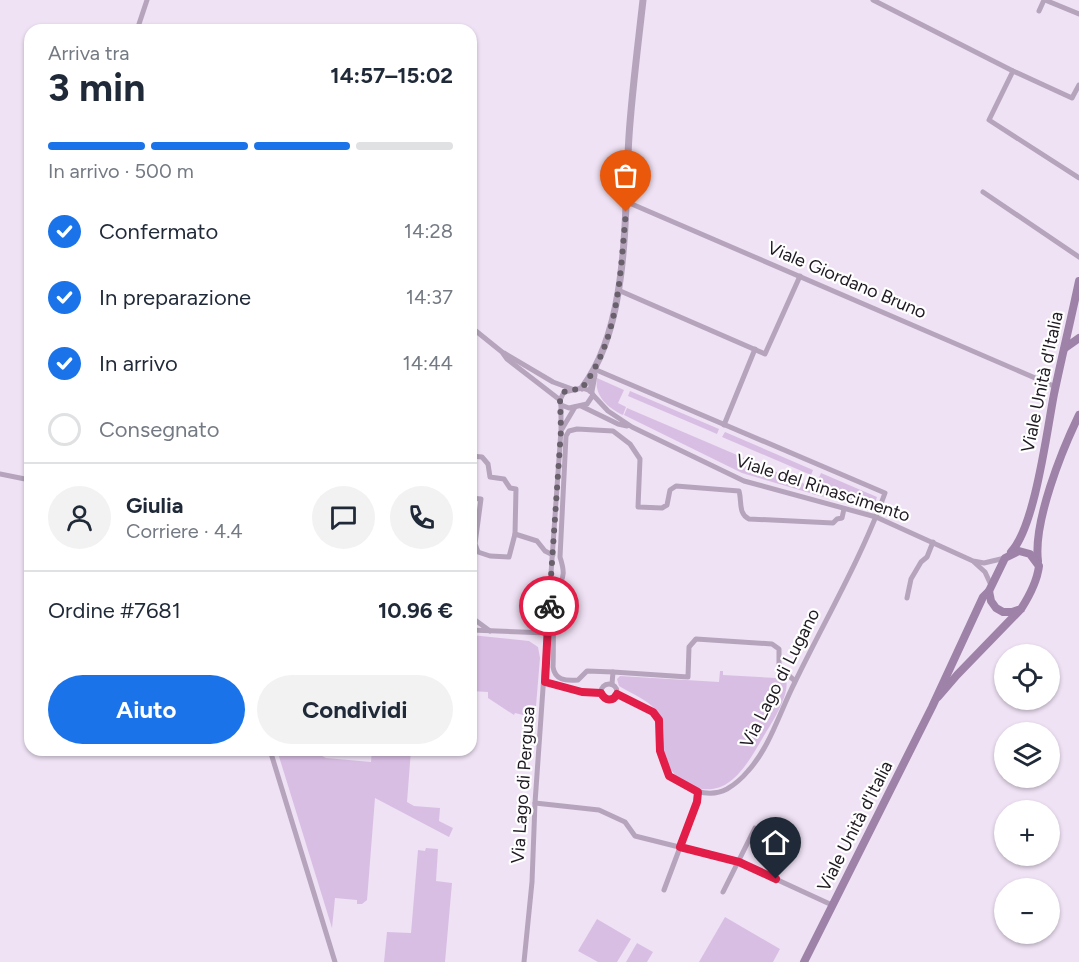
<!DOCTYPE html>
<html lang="it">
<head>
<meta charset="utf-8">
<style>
  body { margin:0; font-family:Figtree,sans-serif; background:#f2f2f3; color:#1f2937; height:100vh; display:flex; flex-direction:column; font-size:22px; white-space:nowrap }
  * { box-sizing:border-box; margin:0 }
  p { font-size:20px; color:#747a83 }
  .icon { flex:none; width:33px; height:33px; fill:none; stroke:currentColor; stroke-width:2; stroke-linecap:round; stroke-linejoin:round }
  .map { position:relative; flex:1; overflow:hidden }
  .side { position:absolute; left:24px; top:24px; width:453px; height:732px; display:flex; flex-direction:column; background:#fff; border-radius:18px; box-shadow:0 2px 4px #0004 }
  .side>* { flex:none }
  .buttons { position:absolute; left:994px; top:644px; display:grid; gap:12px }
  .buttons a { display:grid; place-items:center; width:66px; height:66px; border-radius:50%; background:#fff; box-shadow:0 2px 4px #0004; font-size:30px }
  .pin { position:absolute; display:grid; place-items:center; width:51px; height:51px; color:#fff; margin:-62px -26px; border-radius:50% 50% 50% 0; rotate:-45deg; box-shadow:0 0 6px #0007 }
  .pin .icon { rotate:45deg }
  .courier { position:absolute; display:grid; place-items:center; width:60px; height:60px; margin:-30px; border:4px solid #e11d48; border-radius:50%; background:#fff; color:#222; box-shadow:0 2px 8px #0007 }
  .head em { font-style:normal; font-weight:700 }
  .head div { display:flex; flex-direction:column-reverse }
  .head { display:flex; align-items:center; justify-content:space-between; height:102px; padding:0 24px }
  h1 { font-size:39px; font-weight:700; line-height:45px }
  .bar { display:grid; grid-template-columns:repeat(4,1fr); gap:9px 6px; align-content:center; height:72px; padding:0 24px }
  .bar i { height:8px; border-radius:4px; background:#e0e1e3 }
  .bar .active { background:#1a73e8 }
  .bar p { grid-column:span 4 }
  .line { display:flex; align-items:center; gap:15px; padding:0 24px; border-top:2px solid #e0e1e3 }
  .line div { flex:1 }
  .round { display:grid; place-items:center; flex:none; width:63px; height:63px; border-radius:32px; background:#f2f2f3 }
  ol { padding:0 24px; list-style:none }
  li { display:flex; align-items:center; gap:18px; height:66px }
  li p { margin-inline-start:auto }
  li .icon { padding:6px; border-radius:50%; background:#1a73e8; color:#fff; stroke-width:4 }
  li:last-child { color:#747a83 }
  li i { width:33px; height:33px; border:3px solid #e0e1e3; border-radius:50% }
  .button { display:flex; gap:12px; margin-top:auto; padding:12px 24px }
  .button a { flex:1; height:69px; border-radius:36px; background:#1a73e8; color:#fff; font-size:24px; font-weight:700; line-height:69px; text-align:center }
  .button a+a { background:#f2f2f3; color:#1f2937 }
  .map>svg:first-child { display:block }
  .green { fill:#d9bee4 }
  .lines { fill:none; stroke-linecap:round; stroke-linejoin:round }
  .minor { stroke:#b6a4bd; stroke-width:5 }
  .tertiary { stroke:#b6a4bd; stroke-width:7 }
  .secondary { stroke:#9e82a8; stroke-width:8 }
  .done { stroke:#68606b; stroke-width:6; stroke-dasharray:0 10.8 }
  .route { stroke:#e11d48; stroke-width:8 }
  .labels { text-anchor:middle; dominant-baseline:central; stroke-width:4.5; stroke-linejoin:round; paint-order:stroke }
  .street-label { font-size:18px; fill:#1f1a21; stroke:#fff }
</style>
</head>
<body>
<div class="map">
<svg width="1079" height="962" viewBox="0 0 1079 962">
  <rect width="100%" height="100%" fill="#efe2f5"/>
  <g class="green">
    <path d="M597,378l27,12 -6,13 8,4 -3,8c-15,-7 -29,-19 -26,-37z"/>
    <path d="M630,391l89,38 -2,5 -89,-38z"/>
    <path d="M627,408l185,79 -2,6 -68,-20 -118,-58z"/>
    <path d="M725,432l88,38 -2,5 -89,-38z"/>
    <path d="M821,473l56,24 -4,11 -61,-14z"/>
    <path d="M471,635l58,6 9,6 2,11 -5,60 -20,-5 -1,2 -26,-17v-6l-17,-1z"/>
    <path d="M720,671h3v4l53,3v-4l6,1 4,5c4,14 -13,41 -21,54 -17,28 -35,67 -74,52 -12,-5 -21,-15 -25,-26 -6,-15 2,-31 -6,-45 -9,-14 -28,-21 -41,-29l-2,-7 3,-3 99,6z"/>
    <path d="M277,750h37v2l12,6 45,4 1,-12h39l-4,52 7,4 26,2 -1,13 14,7 -4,9 -74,-39 -8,102 -5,4h-5v-4l-22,-2 -3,30z"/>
    <path d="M426,848l12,1 -2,32 16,2 -7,79h-61l3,-30 24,1 7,-83 7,1z"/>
    <path d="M725,917l55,32 -7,13h-74z"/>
    <path d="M597,919l34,20 -14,23h-19l-20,-11z"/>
    <path d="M637,943l16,9 -6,10h-21z"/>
  </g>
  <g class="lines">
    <g class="minor">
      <path d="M873,0l140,71 59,27 7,-13"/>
      <path d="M1045,0l34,14"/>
      <path d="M1039,11l5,-11"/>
      <path d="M137,30l10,-30"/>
      <path d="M1013,71l-24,49 90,58"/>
      <path d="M983,192l96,65"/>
      <path d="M627,202l429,185"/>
      <path d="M618,290l147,64 35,-78"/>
      <path d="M471,327l31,25 5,7 53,41"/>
      <path d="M504,353l49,29 19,7"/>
      <path d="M594,369l291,124c-24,66 -60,127 -90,189 -15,29 -25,65 -47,89 -5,6 -14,14 -21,18 -21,11 -41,-2 -58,-13l-9,-25 -1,-31 -6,-8 -36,-18"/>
      <path d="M582,388l9,3 2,4 -6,9 -18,4 -8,-3 -1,-5 4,-8z"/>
      <path d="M593,395l15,16 24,16 112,54 132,36 97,44 11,2 21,-5"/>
      <path d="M581,406l37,18 9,2"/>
      <path d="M724,425l31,-76"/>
      <path d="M562,429l13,-22"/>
      <path d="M471,456l11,1 6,7 2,13 14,2 6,9 6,1 -1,45 -6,23 -19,-1 -12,-4 -3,-8 6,-45 -10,-1"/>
      <path d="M0,474l30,6"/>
      <path d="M515,534l22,7 8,10 8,4"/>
      <path d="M974,562l11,10 6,13"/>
      <path d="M907,598l4,-19 10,-17 6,-5 6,-15"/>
      <path d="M471,617l19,14"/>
      <path d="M471,630l76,3"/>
      <path d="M613,672l-26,-1 -9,9c-13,1 -23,0 -25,-13 1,-23 -1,-47 3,-69 3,-21 12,-16 4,-41l6,-121 3,-5 8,-2 36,2 17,13 10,15 -2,48 24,1 5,-3 3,-15 6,-4 63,5c3,10 -1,23 10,28l84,4 4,-4 5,-1 2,-9"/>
      <path d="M545,682l37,10 19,1"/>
      <circle cx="609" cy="692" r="8"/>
      <path d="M612,684l1,-12 75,5 1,-30 7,-8 76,5 7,5v18l16,14"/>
      <path d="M270,750l65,212"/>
      <path d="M535,803l64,7 26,12 10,14 104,26 93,43"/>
      <path d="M664,890l33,-88 1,-10"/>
      <path d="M723,892l32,-64"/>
      <path d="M524,962l8,-80 3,-79 26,-373v-25"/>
    </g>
    <g class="tertiary">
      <path d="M582,388c48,-63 42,-175 47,-252 3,-45 9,-91 14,-136"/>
      <path d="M591,391l3,-16"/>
    </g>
    <g class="secondary">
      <path d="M1065,348l14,-10"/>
      <path d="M1011,552c24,-25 36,-122 43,-158 8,-38 17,-75 25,-113"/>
      <path d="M1038,561c-5,-39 24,-111 41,-146"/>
      <path d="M938,697l19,-22 64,-66c9,-14 16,-27 18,-43l-9,-12 -11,-3 -14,7 -16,33 2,10 5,7 7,4h9l9,-3"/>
      <path d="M804,962l128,-255 51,-110 6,-6"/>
    </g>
  </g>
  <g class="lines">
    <path class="done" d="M549,606l12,-176 -1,-30 4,-8 18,-4c38,-50 38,-116 44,-176"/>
    <path class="route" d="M549,606l-4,76 37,10 19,1c4,8 12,9 16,1l36,18 6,8 1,31 9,25 29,16 -1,10 -17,45 59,15 37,17"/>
  </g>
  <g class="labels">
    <g class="street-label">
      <text transform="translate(847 280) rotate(23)">Viale Giordano Bruno</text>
      <text transform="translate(1042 382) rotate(-78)">Viale Unità d'Italia</text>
      <text transform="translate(823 488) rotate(18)">Viale del Rinascimento</text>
      <text transform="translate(780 678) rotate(-63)">Via Lago di Lugano</text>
      <text transform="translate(523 785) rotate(-86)">Via Lago di Pergusa</text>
      <text transform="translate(855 826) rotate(-63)">Viale Unità d'Italia</text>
    </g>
  </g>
</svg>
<div class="buttons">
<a><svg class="icon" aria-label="locate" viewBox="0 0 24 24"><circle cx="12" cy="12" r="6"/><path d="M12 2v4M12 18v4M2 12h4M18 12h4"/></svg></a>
<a><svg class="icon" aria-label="layers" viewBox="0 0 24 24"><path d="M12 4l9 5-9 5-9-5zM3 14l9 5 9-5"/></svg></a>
<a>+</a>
<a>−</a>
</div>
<div class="pin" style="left:626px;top:212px;background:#ea580c"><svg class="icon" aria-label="bag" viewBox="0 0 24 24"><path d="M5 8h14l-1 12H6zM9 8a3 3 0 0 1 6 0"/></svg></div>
<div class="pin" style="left:776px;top:879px;background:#1f2937"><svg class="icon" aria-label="home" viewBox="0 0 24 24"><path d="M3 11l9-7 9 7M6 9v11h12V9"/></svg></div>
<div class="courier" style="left:549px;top:606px"><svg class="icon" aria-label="bike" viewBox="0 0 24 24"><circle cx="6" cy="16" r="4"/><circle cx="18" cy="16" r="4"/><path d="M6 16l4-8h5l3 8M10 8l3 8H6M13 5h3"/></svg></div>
<section class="side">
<div class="head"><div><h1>3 min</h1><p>Arriva tra</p></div><em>14:57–15:02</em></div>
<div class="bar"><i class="active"></i><i class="active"></i><i class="active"></i><i></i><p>In arrivo · 500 m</p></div>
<ol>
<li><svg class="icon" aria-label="check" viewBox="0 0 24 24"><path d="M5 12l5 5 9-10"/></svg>Confermato<p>14:28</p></li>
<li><svg class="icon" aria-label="check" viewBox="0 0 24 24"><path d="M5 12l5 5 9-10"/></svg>In preparazione<p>14:37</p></li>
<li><svg class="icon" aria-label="check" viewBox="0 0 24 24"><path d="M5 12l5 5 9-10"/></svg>In arrivo<p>14:44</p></li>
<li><i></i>Consegnato</li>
</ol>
<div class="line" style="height:108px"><a class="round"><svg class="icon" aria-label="person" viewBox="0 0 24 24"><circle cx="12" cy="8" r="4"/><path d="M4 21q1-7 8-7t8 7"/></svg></a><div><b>Giulia</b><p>Corriere · 4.4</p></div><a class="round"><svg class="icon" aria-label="chat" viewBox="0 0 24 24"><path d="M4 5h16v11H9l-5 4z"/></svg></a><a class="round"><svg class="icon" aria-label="phone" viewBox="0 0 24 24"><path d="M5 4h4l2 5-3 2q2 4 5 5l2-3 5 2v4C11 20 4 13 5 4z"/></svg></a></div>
<div class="line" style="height:78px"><div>Ordine #7681</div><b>10.96 €</b></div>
<div class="button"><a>Aiuto</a><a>Condividi</a></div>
</section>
</div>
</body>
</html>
